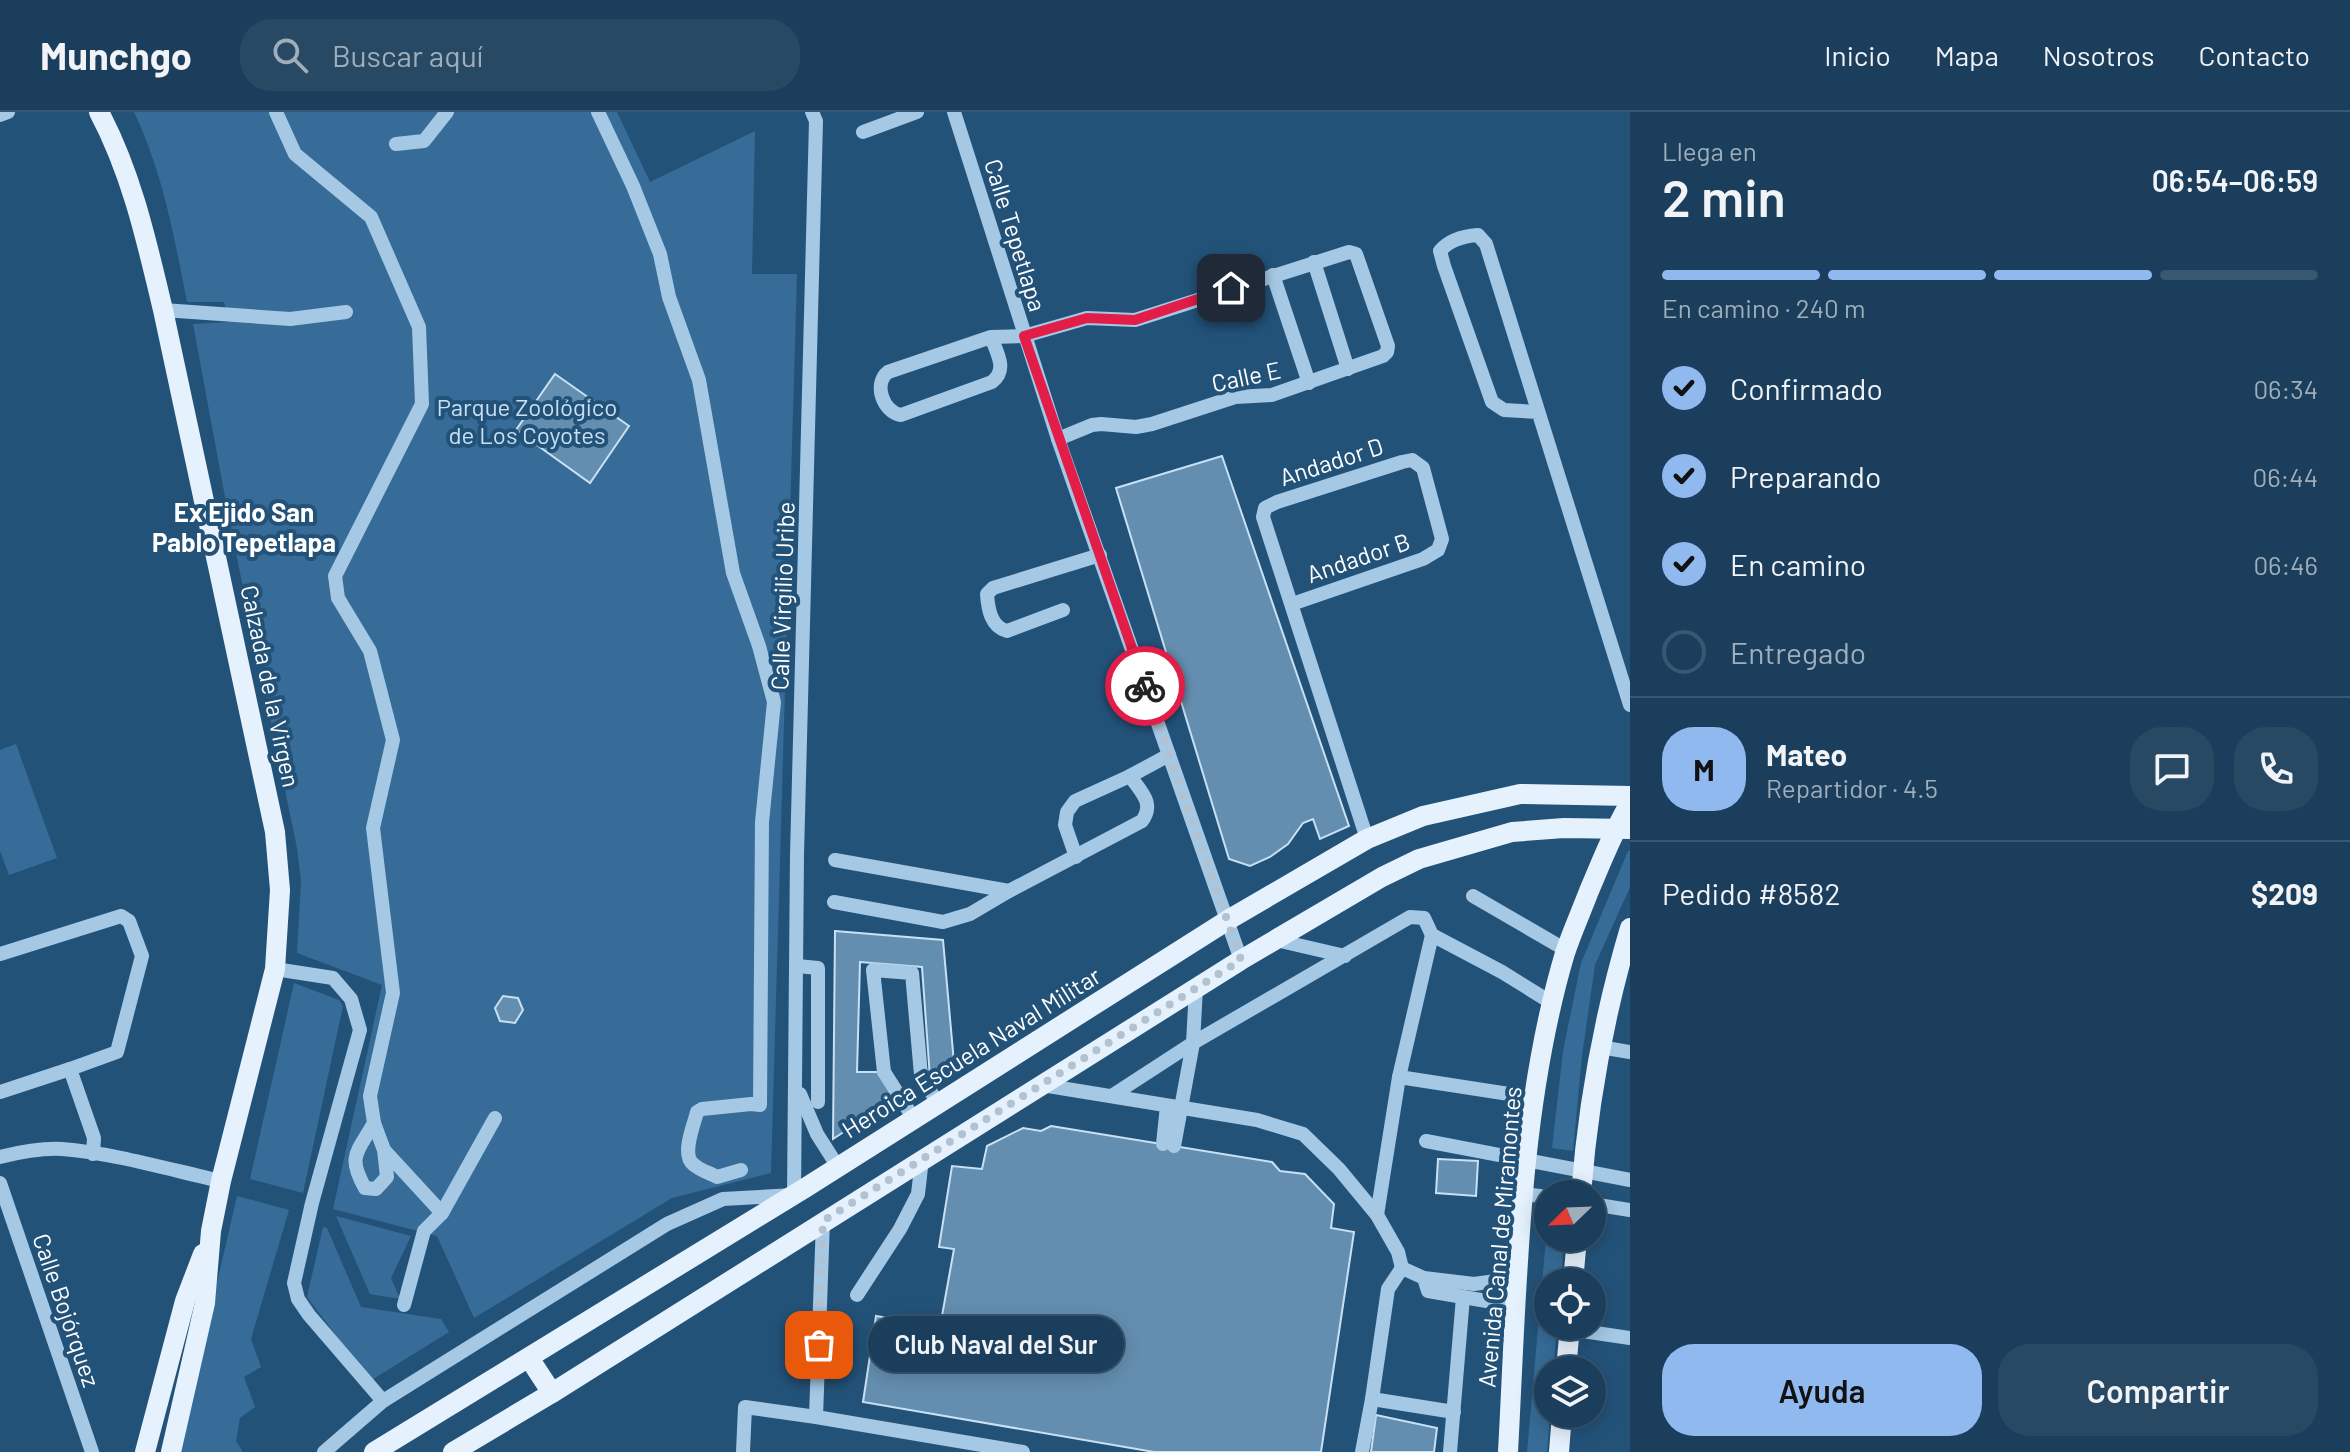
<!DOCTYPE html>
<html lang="es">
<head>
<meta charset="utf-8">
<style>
  body { margin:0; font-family:Barlow,sans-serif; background:#274964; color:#f1f3f6; height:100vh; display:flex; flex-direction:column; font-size:30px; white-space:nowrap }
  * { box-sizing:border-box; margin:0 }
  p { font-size:26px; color:#9faebb }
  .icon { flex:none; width:44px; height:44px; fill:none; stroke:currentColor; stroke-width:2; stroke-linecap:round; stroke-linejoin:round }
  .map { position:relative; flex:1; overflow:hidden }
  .drawer { display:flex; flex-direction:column; background:#1a3e5b; width:720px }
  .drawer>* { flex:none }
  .needle { width:52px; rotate:247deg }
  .tools { position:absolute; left:1534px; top:1068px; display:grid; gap:16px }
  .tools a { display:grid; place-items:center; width:72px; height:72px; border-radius:50%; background:#1a3e5b; box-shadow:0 4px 20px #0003,0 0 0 2px #385771; font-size:40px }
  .pin { position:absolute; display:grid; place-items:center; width:68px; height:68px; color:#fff; margin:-34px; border-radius:16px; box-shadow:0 4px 12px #0006 }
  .courier { position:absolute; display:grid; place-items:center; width:80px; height:80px; margin:-40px; border:6px solid #e11d48; border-radius:50%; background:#fff; color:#222; box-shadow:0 2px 10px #0007 }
  .bubble { position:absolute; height:56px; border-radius:28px; background:#1a3e5b; box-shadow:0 4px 20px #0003,0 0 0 2px #385771; font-size:26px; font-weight:600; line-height:56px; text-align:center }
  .overview em { font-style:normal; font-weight:600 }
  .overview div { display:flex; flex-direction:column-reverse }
  .overview { display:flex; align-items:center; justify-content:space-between; height:136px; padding:0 32px }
  h1 { font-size:52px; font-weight:600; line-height:60px }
  .bar { display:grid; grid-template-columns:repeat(4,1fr); gap:12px 8px; align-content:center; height:96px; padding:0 32px }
  .bar i { height:10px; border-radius:6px; background:#385771 }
  .bar .current { background:#90b9f0 }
  .bar p { grid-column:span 4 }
  .line { display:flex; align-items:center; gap:20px; padding:0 32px; border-top:2px solid #385771 }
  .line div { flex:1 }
  .round { display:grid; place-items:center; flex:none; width:84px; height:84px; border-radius:32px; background:#274964 }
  ol { padding:0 32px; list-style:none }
  li { display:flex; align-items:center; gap:24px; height:88px }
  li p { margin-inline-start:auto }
  li .icon { padding:8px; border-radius:50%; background:#90b9f0; color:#111; stroke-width:4 }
  li:last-child { color:#9faebb }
  li i { width:44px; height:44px; border:4px solid #385771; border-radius:50% }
  .button { display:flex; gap:16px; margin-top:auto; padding:16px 32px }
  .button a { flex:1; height:92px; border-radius:32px; background:#90b9f0; color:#111; font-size:32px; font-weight:600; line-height:92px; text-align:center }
  .button a+a { background:#274964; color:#f1f3f6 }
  header { display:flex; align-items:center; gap:48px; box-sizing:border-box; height:112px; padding:0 40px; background:#1a3e5b; border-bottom:2px solid #385771 }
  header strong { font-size:38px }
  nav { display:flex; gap:44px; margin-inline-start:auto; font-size:28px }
  .search { width:560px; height:72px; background:#274964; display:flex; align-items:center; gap:20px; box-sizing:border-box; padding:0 28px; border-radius:32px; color:#9faebb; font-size:30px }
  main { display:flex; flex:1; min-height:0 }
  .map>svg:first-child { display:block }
  .green { fill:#366c97 }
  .building { fill:#648eaf; stroke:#c8e0f4; stroke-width:2 }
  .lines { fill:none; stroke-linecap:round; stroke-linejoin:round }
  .minor { stroke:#a5c8e4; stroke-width:14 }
  .major { stroke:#e5f1fc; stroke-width:20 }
  .done { stroke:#b2c2d0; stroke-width:8; stroke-dasharray:0 14.4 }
  .route { stroke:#e11d48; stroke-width:10 }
  .labels { text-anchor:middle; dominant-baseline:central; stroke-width:8; stroke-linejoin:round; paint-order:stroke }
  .street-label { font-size:24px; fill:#fff; stroke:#235279 }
  .park-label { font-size:24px; fill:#c8e0f4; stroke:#235279 }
  .neighbourhood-label { font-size:26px; font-weight:bold; fill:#fff; stroke:#235279 }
</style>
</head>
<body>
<header>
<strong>Munchgo</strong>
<div class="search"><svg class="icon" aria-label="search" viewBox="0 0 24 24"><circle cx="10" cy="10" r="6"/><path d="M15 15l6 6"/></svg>Buscar aquí</div>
<nav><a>Inicio</a><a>Mapa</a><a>Nosotros</a><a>Contacto</a></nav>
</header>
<main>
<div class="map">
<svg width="1630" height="1340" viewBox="0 0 1630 1340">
  <rect width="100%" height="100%" fill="#235279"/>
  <g class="green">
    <path d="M134,0h483l33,70 105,-51 -3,143h45l-26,899 -99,25 -198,120 -37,-82 -104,-27 49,-224 -85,-32 4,-72 -4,-33 -67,-324 -37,-200 36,-2 -5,-20h-37c-13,-66 -24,-129 -53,-190z"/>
    <path d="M16,632l41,114 -48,17 -9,-24v-101z"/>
    <path d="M1628,739h2v36l-35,78 -13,91 -9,95 -21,-3 11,-97 18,-88z"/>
    <path d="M294,871l45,17 4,6 -40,187 -53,-14z"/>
    <path d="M237,1084l52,14 -38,129 10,28 -17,10 11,30 -15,11 -4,23 7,11h-65z"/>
    <path d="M336,1104l75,20 -20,42 9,21 -30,-5z"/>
    <path d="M323,1115l4,1 34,79 80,12 8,13 -79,49 -63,-84z"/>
    <path d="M1547,1115l1,11h16l-3,44h-13v44h9l-4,44h-5v44h2l-3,38h-20z"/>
  </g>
  <g class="building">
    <path d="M555,262l74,52 -39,57 -74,-53z"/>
    <path d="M1222,344l127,370 -29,13 -7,-20 -10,4 -15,21 -18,13 -20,9 -21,-7 -113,-371z"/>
    <path d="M835,819l108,9 11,123 -24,15 -8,-111 -62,-5 -3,110h21l18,26 -63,41z"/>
    <path d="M503,884l15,2 5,12 -8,13 -15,-2 -5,-13z"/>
    <path d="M1051,1014l221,36 8,9 25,3 29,30 -3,24 23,4 -33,220h-167l-291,-50 13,-86 64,11 14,-78 -15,-2 13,-81 30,3 5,-23 36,-18 18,3z"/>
    <path d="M1438,1047l40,2 -2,35 -40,-3z"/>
    <path d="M1376,1303l61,13 -3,24h-63z"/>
  </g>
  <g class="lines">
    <g class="minor">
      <path d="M276,0l19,42 76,63 48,110 3,77 -87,172 3,22 32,53 23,89 -20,88 20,165 -23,103 4,27"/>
      <path d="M598,0l35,74 27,68 9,43 30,83 34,193 26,73 15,56 -12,120 -2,283 -9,-1 -49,5 -5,3c-3,13 -16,42 -4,52 6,6 17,9 24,13l24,-7"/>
      <path d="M954,0l104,327 183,521"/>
      <path d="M0,3l8,-3"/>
      <path d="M863,20l54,-20"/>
      <path d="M396,32l28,-3 23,-29"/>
      <path d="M1314,150l34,107"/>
      <path d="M1273,163l36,108"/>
      <path d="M163,198l127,9 56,-7"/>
      <path d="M991,225c6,16 17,33 1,45l-91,33c-18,-3 -28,-31 -13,-43l103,-35 33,-1 63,-18 48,2 214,-68 7,2 32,92 -1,6 -4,4 -111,39 -37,2 -83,27 -16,3 -35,-3 -9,1 -34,14"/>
      <path d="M1538,300l-34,-2 -12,-8 -48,-136 -4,-15c9,-11 24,-15 38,-16l8,9 144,461"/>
      <path d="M1292,492l131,-45 15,-9 4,-11 -19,-71 -11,-8 -10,2 -125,40 -12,6 -2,9 104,322"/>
      <path d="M1063,498l-56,21c-16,-4 -19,-22 -20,-37l6,-6 107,-33"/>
      <path d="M1076,745l-11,-32 2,-13 8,-11 55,-25 39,-21"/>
      <path d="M835,748l174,31"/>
      <path d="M1473,784l93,54"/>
      <path d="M834,790l109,20 27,-8 39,-23 133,-70c13,-18 -1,-29 -12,-45"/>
      <path d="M1276,828l69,16"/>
      <path d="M0,842l121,-38 8,5 13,35 -25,96 -47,17 24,69 -1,16"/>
      <path d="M797,854l21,2v134"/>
      <path d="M275,857l58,9 18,21 9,31 -48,173 -18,80 4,16 11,16 74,86"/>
      <path d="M1600,935l30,5"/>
      <path d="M1399,965l136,21"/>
      <path d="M1042,973l215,35 46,14 36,35 38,46 21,37 4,16 22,10 4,13 88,15"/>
      <path d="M0,980l70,-23"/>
      <path d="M800,982l17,40 21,33"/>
      <path d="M1113,983l80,-52 217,-126 14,1 8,17 70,37 50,31"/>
      <path d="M914,1007l-30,-47 -11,-102 39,3 9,102 17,29"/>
      <path d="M1426,1029l204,39"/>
      <path d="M1163,1032l4,-38"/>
      <path d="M1174,1034l19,-103 3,-55"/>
      <path d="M384,1038l3,27 -11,12 -11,-1c-18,-32 -8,-35 9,-65l10,27 58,63 -18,18 -20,74"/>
      <path d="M0,1045c20,-5 41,-9 62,-8 51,4 109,21 159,32"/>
      <path d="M0,1071l92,269"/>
      <path d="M1524,1082l24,3"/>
      <path d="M1592,1092l38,6"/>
      <path d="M442,1101l53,-95"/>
      <path d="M1377,1103l22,-138 33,-142"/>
      <path d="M1424,1166l50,6 44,-6"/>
      <path d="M857,1183l43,-66 18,-35 4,-35"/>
      <path d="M1569,1217l61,9"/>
      <path d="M1372,1287l82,13"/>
      <path d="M816,1305l7,-196"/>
      <path d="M324,1340l59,-51 284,-177 56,-25 71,-4 3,-340 19,-734 -4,-9"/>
      <path d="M743,1340l2,-45 71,10 207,35"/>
      <path d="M1362,1340l10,-53 16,-110 14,-21"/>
      <path d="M1450,1340l13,-155"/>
    </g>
    <g class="major">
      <path d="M99,0c33,62 48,131 64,198l112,522 5,58 -5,79 -54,212 -10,50 -6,72 -34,149"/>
      <path d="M1581,1082c7,-91 23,-179 49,-266"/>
      <path d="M1573,1170l4,-44"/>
      <path d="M529,1246l23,35"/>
      <path d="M1566,1258l4,-44"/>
      <path d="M145,1340l40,-151 18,-47"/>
      <path d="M374,1340l431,-264 423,-268 139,-81 56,-23 97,-22 110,2"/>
      <path d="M453,1340l99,-59 689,-433 141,-83 37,-18 93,-27 52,-4 66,1"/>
      <path d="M1508,1340c9,-163 10,-341 57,-499 7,-21 16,-41 24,-62 13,-30 24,-60 41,-88"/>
      <path d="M1559,1340l3,-38"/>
    </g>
  </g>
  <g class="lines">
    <path class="done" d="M819,1233l4,-124 418,-261 -96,-274"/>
    <path class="route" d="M1145,574l-121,-350 63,-18 48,2 96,-32"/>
  </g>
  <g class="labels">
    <g class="street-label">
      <text transform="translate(1016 123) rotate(73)">Calle Tepetlapa</text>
      <text transform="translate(1246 264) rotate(-12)">Calle E</text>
      <text transform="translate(1331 349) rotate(-18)">Andador D</text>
      <text transform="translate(1358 445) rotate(-19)">Andador B</text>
      <text transform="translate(782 484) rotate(-88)">Calle Virgilio Uribe</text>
      <text transform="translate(271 574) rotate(78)">Calzada de la Virgen</text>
      <text transform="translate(971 940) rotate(-32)">Heroica Escuela Naval Militar</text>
      <text transform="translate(1499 1125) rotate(-85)">Avenida Canal de Miramontes</text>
      <text transform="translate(67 1198) rotate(71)">Calle Bojórquez</text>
    </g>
    <g class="park-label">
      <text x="527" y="294">Parque Zoológico<tspan x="527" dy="28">de Los Coyotes</tspan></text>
    </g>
    <g class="neighbourhood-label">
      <text x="244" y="399">Ex Ejido San<tspan x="244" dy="30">Pablo Tepetlapa</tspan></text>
    </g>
  </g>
</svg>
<div class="tools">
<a><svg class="needle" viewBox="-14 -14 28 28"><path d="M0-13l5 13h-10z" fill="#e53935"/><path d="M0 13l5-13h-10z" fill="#9faebb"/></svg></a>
<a><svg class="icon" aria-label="locate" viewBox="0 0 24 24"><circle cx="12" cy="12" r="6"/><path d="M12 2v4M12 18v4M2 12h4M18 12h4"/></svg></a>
<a><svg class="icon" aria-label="layers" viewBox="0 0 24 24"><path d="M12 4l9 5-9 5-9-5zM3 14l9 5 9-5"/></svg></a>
</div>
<div class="pin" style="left:819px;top:1233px;background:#ea580c"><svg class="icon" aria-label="bag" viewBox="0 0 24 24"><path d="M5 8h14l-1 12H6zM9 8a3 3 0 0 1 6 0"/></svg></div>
<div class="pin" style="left:1231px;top:176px;background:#1f2937"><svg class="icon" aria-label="home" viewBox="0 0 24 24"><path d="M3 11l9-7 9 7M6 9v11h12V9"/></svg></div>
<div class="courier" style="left:1145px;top:574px"><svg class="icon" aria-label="bike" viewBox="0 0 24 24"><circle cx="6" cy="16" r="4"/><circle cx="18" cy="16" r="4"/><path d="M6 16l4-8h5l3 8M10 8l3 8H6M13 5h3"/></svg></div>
<div class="bubble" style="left:868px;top:1204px;width:256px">Club Naval del Sur</div>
</div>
<section class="drawer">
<div class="overview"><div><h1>2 min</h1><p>Llega en</p></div><em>06:54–06:59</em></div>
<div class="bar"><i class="current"></i><i class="current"></i><i class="current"></i><i></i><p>En camino · 240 m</p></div>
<ol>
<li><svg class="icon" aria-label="check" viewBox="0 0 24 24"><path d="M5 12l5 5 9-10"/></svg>Confirmado<p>06:34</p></li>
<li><svg class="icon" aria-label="check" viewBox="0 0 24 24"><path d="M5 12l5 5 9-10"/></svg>Preparando<p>06:44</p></li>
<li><svg class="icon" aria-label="check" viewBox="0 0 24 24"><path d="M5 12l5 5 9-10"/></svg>En camino<p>06:46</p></li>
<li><i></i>Entregado</li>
</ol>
<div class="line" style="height:144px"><b class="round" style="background:#90b9f0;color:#111">M</b><div><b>Mateo</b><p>Repartidor · 4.5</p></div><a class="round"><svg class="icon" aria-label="chat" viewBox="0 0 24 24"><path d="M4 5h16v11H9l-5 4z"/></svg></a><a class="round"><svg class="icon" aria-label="phone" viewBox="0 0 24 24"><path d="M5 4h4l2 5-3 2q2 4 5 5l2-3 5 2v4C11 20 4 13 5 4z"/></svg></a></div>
<div class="line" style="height:104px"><div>Pedido #8582</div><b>$209</b></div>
<div class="button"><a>Ayuda</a><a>Compartir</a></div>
</section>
</main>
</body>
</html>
